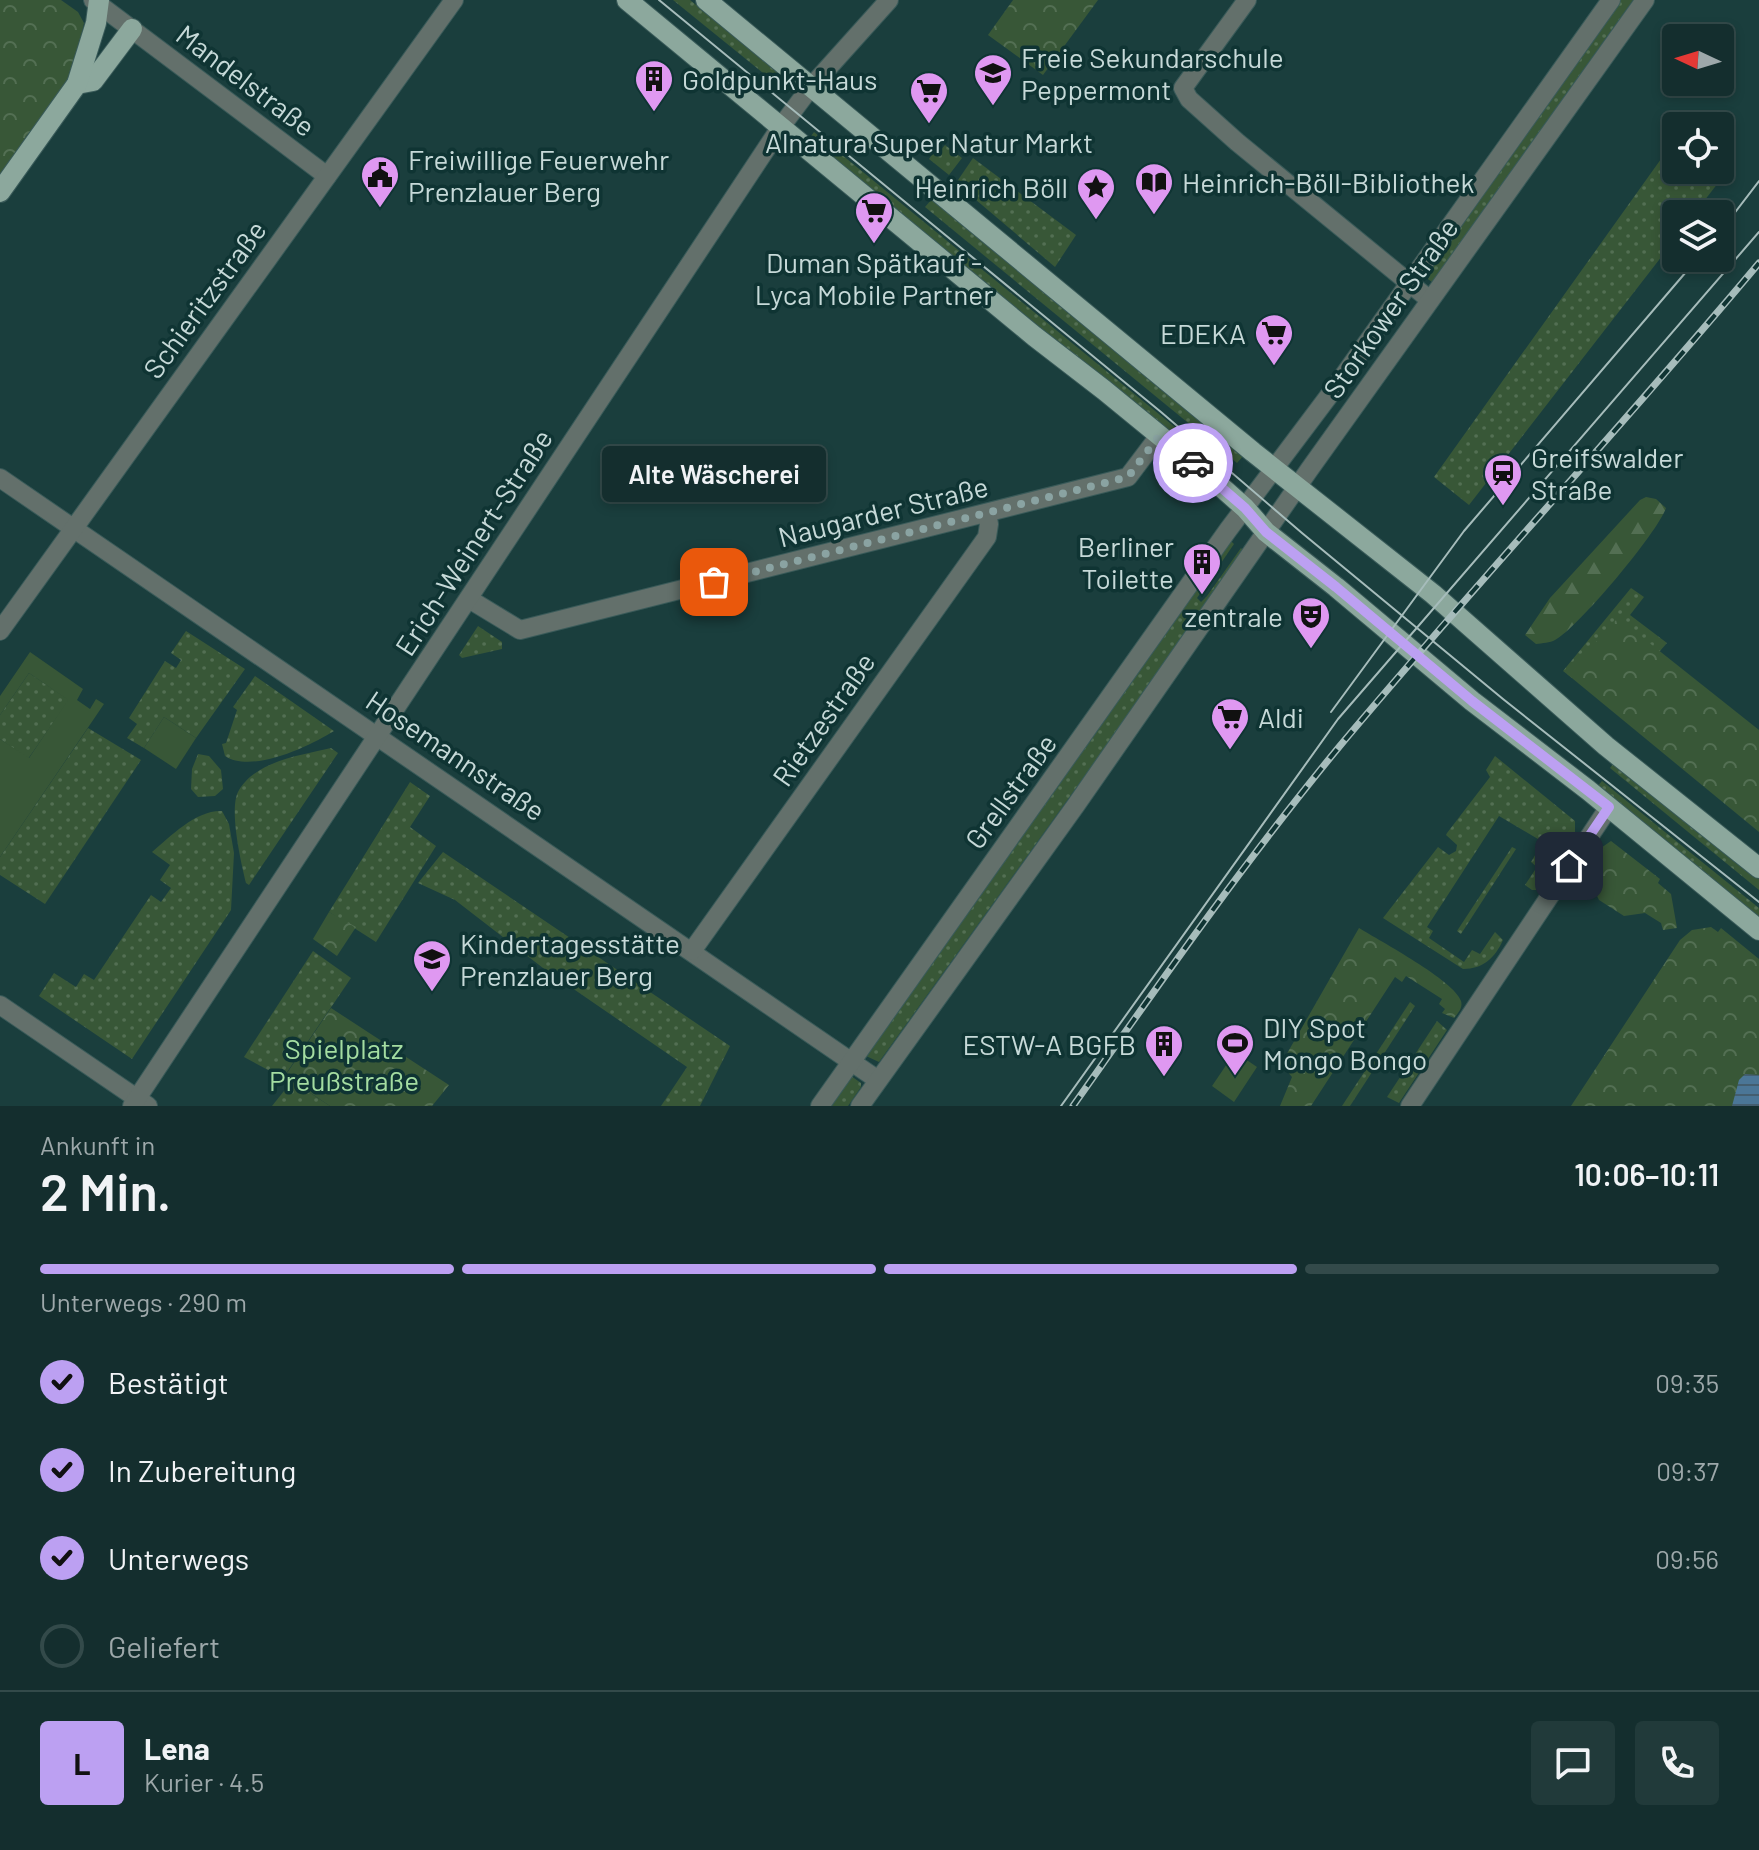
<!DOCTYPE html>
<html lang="de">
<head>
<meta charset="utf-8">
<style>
  body { margin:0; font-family:Barlow,sans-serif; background:#213a3a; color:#f1f3f6; height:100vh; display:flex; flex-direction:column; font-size:30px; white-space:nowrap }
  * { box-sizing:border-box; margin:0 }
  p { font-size:26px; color:#9da8aa }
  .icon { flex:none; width:44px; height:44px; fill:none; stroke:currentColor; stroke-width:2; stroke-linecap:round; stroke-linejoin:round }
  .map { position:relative; height:1106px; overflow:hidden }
  .sheet { display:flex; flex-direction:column; background:#142e2e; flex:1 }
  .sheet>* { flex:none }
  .needle { width:52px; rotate:274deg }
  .fabs { position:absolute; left:1662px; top:24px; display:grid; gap:16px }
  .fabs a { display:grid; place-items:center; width:72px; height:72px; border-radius:8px; background:#142e2e; box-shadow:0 4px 12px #0003,0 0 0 2px #334a4a; font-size:40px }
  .pin { position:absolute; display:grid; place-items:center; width:68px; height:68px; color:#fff; margin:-34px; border-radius:16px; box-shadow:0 4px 12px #0006 }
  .courier { position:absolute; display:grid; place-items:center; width:80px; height:80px; margin:-40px; border:6px solid #bca0f2; border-radius:50%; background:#fff; color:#222; box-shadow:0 2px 10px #0007 }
  .bubble { position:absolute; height:56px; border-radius:8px; background:#142e2e; box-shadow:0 4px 12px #0003,0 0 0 2px #334a4a; font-size:26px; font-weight:600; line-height:56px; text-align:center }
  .head em { font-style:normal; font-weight:600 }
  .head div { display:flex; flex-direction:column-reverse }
  .head { display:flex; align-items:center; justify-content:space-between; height:136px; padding:0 40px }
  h1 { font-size:52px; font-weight:600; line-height:60px }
  .bar { display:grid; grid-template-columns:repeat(4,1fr); gap:12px 8px; align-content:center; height:96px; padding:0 40px }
  .bar i { height:10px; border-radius:6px; background:#334a4a }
  .bar .selected { background:#bca0f2 }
  .bar p { grid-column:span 4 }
  .line { display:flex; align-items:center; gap:20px; padding:0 40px; border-top:2px solid #334a4a }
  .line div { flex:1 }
  .round { display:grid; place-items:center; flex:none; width:84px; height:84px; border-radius:8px; background:#213a3a }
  ol { padding:0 40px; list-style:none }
  li { display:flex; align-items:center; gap:24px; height:88px }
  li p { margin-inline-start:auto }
  li .icon { padding:8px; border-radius:50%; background:#bca0f2; color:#111; stroke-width:4 }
  li:last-child { color:#9da8aa }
  li i { width:44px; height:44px; border:4px solid #334a4a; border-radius:50% }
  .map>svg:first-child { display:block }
  .grass { fill:url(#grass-dots) }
  .forest { fill:url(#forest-firs) }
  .park { fill:url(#park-crowns) }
  .pitch { fill:#385737 }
  .water { fill:url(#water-rules) }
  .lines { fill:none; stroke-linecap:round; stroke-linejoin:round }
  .minor-casing { stroke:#395a59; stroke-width:20 }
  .major-casing { stroke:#395a59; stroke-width:22 }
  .minor { stroke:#63706b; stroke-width:18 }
  .major { stroke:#8ca89d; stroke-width:20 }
  .tram { stroke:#a6bcbb; stroke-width:2 }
  .rail-casing { stroke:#a6bcbb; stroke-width:7 }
  .rail { stroke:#0f3433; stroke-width:4; stroke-dasharray:12; stroke-linecap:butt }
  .done { stroke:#8aa3a2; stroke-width:8; stroke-dasharray:0 14.4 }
  .route { stroke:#bca0f2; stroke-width:10 }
  .labels { text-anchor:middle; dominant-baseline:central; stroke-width:7; stroke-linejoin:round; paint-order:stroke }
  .poi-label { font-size:28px; fill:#c6d9d8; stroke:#0f3433; text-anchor:start }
  .street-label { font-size:28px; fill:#c6d9d8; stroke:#0f3433 }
  .park-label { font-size:28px; fill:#a4dda1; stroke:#0f3433 }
</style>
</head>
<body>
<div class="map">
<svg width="1759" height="1106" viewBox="0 0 1759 1106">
  <defs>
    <pattern id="grass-dots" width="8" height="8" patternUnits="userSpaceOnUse" patternTransform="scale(2)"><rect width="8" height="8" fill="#385737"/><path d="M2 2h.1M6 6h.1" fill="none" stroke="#536f53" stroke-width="1.8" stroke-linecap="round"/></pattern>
    <pattern id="forest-firs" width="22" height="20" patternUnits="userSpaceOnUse" patternTransform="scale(2)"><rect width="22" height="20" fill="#385737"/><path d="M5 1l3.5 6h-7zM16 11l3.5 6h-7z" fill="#536f53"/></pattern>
    <pattern id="park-crowns" width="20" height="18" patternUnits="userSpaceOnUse" patternTransform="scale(2)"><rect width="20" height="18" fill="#385737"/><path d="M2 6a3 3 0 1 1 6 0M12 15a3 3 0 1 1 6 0" fill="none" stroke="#536f53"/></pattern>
    <pattern id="water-rules" width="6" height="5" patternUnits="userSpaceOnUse" patternTransform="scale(2)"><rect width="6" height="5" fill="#4b7697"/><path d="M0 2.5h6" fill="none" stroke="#445e70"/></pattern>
  </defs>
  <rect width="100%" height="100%" fill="#1a3e3d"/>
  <g class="grass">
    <path d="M673,0h17l94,76 -6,9z"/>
    <path d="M1617,0h16l-201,282 -11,-8z"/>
    <path d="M814,132l417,341 -5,6 -417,-340z"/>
    <path d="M1676,138v32h44v-20l15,11 -41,53h-18v24l-207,267 -35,-28z"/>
    <path d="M945,145l17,13 -13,17 -20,-16 6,-9 4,2z"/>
    <path d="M973,158l103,77 -21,32 -99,-84z"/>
    <path d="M932,199l312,256 -7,8 -312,-256z"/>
    <path d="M1231,541l3,3 -37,54 4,4 6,-6 34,-48 2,2 -29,46 -335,466 -13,-6z"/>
    <path d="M1631,588l13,9 -14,18 37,28 -15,17 -80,18 -9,-7z"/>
    <path d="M478,626l24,16v7l-40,9 -3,-3z"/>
    <path d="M186,631l59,38 -49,69 -32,-21 -20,31 -17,-10 10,-14 -8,-6 36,-57 11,7 5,-8 -10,-7z"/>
    <path d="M29,673l40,27 -41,59 -28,-20v-24z"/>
    <path d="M255,676l79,55c-24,15 -82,43 -109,25l-3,-12 4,-1 11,-33 -4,-3z"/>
    <path d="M88,728l53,32 -96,144 -45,-29v-18z"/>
    <path d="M331,748l7,5 -89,132 -3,-2c-5,-20 -17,-73 -8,-91 16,-31 64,-37 93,-44z"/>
    <path d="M198,754l11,2 12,14 2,19 -8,7 -17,1 -7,-8 1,-20z"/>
    <path d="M1495,756l80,65v13l-37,56h-6l-7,-5 12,-18 -6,-5 12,-20 -44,-26 -72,111 6,4 -4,7 35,24 8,-12 8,4 15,-22 8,8c-8,18 -20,29 -40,29l-80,-51 55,-71 11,8 7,-4 1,-6 -11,-10 1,-2 43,-56 -4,-7z"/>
    <path d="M1616,760l143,118v12l-149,-122z"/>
    <path d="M1602,781l157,127v13l-163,-133z"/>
    <path d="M410,782l20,14 -20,31 26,19 -60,96 -47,-30z"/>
    <path d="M222,811l7,13 5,29 -3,57 -99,149 -93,-63 15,-23 22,14 8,-13 10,6 57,-85 10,7 10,-14 -11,-8 10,-15 -18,-13c19,-16 44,-42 70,-41z"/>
    <path d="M1512,847l4,2 -55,85 -4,-3z"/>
    <path d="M443,852l287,194 -30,60h-39l26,-39 -144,-99 -88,-68 -37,-17z"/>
    <path d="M313,951l38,27 -68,100 -39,-21z"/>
    <path d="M1410,1002l5,4 -65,100h-8z"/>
    <path d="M1437,1021l10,9 -48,73 -12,-6z"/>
    <path d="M851,1076l10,7v4l-13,19h-21z"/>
    <path d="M292,1081l38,25h-58z"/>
  </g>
  <path class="forest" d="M1646,497l10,2 10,9c-8,24 -89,121 -111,132 -5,3 -13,3 -19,4l-11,-9 25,-37 90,-98z"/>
  <g class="park">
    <path d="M0,0h61l17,12 6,11 -10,49 -74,109z"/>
    <path d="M1013,0h85l-55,75 -55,-40z"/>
    <path d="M1618,618l141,112v102l-192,-158z"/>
    <path d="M1611,841l49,38 -2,4 13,11 6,34 -14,2 -2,-7 -16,-10 -21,3 -25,-16 -15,-31 14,-19z"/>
    <path d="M329,912l27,15 -19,29 -24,-17z"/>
    <path d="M1711,927l7,5 3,-4 38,31v147h-188l109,-166 12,-10z"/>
    <path d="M1359,928c21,13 96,53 102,73 2,7 -3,12 -7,17l-12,-5 3,-4 -6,-5 3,-5 -36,-23 -4,6 -7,-5 -84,129h-31l12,-29 -11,-13z"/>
    <path d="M331,1008l118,77 -17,21h-102l-45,-30z"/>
  </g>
  <g class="pitch">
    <path d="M30,652l53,37 -6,11 13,9 6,-10 8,5 -104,153v-118l29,19 39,-58 -39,-27 -29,42v-19z"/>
    <path d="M164,717l32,21 -20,31 -32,-21z"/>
    <path d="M1235,1052l22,15 -23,35 -22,-16z"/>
  </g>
  <path class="water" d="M1745,1074l14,1v31h-27l7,-26z"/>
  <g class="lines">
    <defs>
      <g id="minor">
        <path d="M93,0l234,176"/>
        <path d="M1247,0l-64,88 6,11 48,43 193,158"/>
        <path d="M0,478l878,602"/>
        <path d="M469,599l51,31 608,-153 31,-41"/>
        <path d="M0,631l454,-631"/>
        <path d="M692,951l295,-414 2,-13 -2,-10"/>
        <path d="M0,1005l148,101"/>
        <path d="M132,1106l648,-978 30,-40 79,-88"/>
        <path d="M820,1106l408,-576 106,-141 277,-389"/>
        <path d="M860,1106l216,-301 233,-335 336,-470"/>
        <path d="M1410,1106l199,-299"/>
      </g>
      <g id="major">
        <path d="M627,0l407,336 70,54 105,86 36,32 21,24 70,55 136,114 116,89 171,140"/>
        <path d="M706,0l547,452 180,142 173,152 153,122"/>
        <path d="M77,84l16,-3 39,-52"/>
        <path d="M0,192l77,-108 19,-61 3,-23"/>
      </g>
    </defs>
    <use href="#minor" class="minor-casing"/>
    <use href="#major" class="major-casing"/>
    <use href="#minor" class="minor"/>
    <use href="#major" class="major"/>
    <g class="tram">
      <path d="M659,0l502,412 141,121 201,166 256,203"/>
      <path d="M1720,232l39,-51"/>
      <path d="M1331,712l133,-181 234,-273"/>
      <path d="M1061,1106l277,-387 421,-487"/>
    </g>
    <defs>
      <path id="rail" d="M1073,1106c86,-122 171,-244 266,-359 137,-164 283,-320 420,-484"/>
    </defs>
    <use href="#rail" class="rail-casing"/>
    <use href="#rail" class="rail"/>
  </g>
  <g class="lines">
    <path class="done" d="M714,582l414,-105 31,-41 34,27"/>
    <path class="route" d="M1193,463l52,45 21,24 70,55 136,114 137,106 -40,59"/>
  </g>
  <defs>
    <symbol id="school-pin" viewBox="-11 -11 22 30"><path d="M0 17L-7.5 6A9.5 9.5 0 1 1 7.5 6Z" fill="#df98f1" stroke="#0f3433"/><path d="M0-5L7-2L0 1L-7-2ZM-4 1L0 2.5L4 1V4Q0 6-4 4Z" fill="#111"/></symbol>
    <symbol id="building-pin" viewBox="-11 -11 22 30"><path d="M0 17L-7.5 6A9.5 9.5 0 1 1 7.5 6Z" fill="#df98f1" stroke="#0f3433"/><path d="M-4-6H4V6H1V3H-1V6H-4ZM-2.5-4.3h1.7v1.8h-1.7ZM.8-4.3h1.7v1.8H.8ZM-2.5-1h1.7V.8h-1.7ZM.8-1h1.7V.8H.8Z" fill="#111"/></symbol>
    <symbol id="supermarket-pin" viewBox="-11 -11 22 30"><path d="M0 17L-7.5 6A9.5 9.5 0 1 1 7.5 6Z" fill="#df98f1" stroke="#0f3433"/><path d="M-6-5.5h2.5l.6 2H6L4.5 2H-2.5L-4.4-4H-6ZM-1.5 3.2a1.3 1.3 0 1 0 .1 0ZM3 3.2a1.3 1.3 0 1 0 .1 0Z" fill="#111"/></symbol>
    <symbol id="civic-pin" viewBox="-11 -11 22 30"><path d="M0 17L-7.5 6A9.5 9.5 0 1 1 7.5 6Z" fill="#df98f1" stroke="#0f3433"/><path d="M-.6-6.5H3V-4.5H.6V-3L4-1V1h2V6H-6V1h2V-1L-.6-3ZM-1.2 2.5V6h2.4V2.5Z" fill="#111"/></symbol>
    <symbol id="library-pin" viewBox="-11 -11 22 30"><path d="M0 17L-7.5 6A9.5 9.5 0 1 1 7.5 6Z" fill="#df98f1" stroke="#0f3433"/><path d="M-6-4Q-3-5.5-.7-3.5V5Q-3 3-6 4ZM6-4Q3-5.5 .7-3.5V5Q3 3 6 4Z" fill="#111"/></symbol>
    <symbol id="sight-pin" viewBox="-11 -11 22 30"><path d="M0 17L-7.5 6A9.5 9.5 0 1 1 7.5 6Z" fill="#df98f1" stroke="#0f3433"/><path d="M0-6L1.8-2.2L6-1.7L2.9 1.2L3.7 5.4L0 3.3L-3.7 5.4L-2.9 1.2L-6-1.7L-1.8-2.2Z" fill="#111"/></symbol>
    <symbol id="station-pin" viewBox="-11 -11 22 30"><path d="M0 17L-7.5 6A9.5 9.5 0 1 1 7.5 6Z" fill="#df98f1" stroke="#0f3433"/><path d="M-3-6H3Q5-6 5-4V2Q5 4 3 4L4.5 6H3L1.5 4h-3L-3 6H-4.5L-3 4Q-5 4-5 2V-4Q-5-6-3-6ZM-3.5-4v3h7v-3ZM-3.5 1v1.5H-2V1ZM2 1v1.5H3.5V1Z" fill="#111"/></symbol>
    <symbol id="theatre-pin" viewBox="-11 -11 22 30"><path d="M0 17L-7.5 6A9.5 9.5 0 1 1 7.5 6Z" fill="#df98f1" stroke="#0f3433"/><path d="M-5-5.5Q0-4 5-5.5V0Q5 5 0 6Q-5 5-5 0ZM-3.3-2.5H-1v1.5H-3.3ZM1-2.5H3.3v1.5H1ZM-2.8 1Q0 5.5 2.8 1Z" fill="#111"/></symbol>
    <symbol id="stadium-pin" viewBox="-11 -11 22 30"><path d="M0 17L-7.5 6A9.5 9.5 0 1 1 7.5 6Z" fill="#df98f1" stroke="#0f3433"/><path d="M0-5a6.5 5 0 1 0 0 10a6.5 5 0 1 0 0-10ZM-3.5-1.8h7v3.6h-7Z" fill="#111"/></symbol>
  </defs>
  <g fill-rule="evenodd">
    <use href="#school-pin" x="971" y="51" width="44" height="60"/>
    <use href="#building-pin" x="632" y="57" width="44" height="60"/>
    <use href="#supermarket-pin" x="907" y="69" width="44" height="60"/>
    <use href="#civic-pin" x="358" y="153" width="44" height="60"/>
    <use href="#library-pin" x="1132" y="160" width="44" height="60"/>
    <use href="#sight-pin" x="1074" y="165" width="44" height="60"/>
    <use href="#supermarket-pin" x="852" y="189" width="44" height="60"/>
    <use href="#supermarket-pin" x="1252" y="311" width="44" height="60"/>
    <use href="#station-pin" x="1481" y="451" width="44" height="60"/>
    <use href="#building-pin" x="1180" y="540" width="44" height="60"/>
    <use href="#theatre-pin" x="1289" y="594" width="44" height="60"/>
    <use href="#supermarket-pin" x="1208" y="695" width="44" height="60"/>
    <use href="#school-pin" x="410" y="937" width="44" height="60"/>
    <use href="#stadium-pin" x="1213" y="1021" width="44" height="60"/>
    <use href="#building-pin" x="1142" y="1022" width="44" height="60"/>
  </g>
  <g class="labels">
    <g class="poi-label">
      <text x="1021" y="57">Freie Sekundarschule<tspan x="1021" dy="32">Peppermont</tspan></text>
      <text x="682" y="79">Goldpunkt-Haus</text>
      <text x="929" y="142" text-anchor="middle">Alnatura Super Natur Markt</text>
      <text x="408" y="159">Freiwillige Feuerwehr<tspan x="408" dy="32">Prenzlauer Berg</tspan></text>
      <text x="1182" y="182">Heinrich-Böll-Bibliothek</text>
      <text x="1068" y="187" text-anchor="end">Heinrich Böll</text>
      <text x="874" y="262" text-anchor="middle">Duman Spätkauf -<tspan x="874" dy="32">Lyca Mobile Partner</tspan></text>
      <text x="1246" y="333" text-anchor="end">EDEKA</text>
      <text x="1531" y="457">Greifswalder<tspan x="1531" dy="32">Straße</tspan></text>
      <text x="1174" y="546" text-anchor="end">Berliner<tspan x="1174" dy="32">Toilette</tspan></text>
      <text x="1283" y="616" text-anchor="end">zentrale</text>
      <text x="1258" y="717">Aldi</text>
      <text x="460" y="943">Kindertagesstätte<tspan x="460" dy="32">Prenzlauer Berg</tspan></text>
      <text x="1263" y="1027">DIY Spot<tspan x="1263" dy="32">Mongo Bongo</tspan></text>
      <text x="1136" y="1044" text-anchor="end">ESTW-A BGFB</text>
    </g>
    <g class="street-label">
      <text transform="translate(246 80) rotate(37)">Mandelstraße</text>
      <text transform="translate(204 299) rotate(-54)">Schieritzstraße</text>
      <text transform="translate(1390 308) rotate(-55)">Storkower Straße</text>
      <text transform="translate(883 511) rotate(-14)">Naugarder Straße</text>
      <text transform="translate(473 542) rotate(-57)">Erich-Weinert-Straße</text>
      <text transform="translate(823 719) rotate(-55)">Rietzestraße</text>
      <text transform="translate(456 755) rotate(34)">Hosemannstraße</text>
      <text transform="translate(1010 791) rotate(-54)">Grellstraße</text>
    </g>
    <g class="park-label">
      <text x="344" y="1048">Spielplatz<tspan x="344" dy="32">Preußstraße</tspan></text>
    </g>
  </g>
</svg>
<div class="fabs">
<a><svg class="needle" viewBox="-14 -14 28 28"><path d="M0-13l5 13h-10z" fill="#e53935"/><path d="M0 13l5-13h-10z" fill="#9da8aa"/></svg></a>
<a><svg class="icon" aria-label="locate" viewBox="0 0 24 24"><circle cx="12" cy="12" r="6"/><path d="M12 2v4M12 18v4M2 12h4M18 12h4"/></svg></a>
<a><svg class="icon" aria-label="layers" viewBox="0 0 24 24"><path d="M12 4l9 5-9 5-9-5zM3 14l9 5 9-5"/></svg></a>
</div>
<div class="pin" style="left:714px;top:582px;background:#ea580c"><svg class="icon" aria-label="bag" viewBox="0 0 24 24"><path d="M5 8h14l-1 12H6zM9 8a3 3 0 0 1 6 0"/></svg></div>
<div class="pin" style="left:1569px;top:866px;background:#1f2937"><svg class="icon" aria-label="home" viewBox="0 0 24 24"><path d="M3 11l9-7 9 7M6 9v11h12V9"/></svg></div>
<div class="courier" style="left:1193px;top:463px"><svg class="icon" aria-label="car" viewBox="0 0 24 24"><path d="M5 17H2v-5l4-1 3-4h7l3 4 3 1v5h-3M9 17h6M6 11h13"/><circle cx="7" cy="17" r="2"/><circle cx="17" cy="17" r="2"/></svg></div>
<div class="bubble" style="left:602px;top:446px;width:224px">Alte Wäscherei</div>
</div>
<section class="sheet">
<div class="head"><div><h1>2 Min.</h1><p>Ankunft in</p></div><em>10:06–10:11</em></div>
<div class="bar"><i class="selected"></i><i class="selected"></i><i class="selected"></i><i></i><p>Unterwegs · 290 m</p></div>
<ol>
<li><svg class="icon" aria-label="check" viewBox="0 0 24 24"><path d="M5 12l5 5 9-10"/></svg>Bestätigt<p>09:35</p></li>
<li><svg class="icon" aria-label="check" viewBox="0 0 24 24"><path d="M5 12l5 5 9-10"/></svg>In Zubereitung<p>09:37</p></li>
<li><svg class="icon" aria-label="check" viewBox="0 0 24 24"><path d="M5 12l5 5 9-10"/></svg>Unterwegs<p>09:56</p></li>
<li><i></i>Geliefert</li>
</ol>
<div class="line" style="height:144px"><b class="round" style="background:#bca0f2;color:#111">L</b><div><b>Lena</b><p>Kurier · 4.5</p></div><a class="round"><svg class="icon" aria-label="chat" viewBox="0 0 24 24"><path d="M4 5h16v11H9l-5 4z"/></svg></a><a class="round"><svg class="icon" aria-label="phone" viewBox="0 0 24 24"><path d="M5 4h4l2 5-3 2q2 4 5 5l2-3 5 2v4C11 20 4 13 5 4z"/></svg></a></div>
</section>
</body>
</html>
